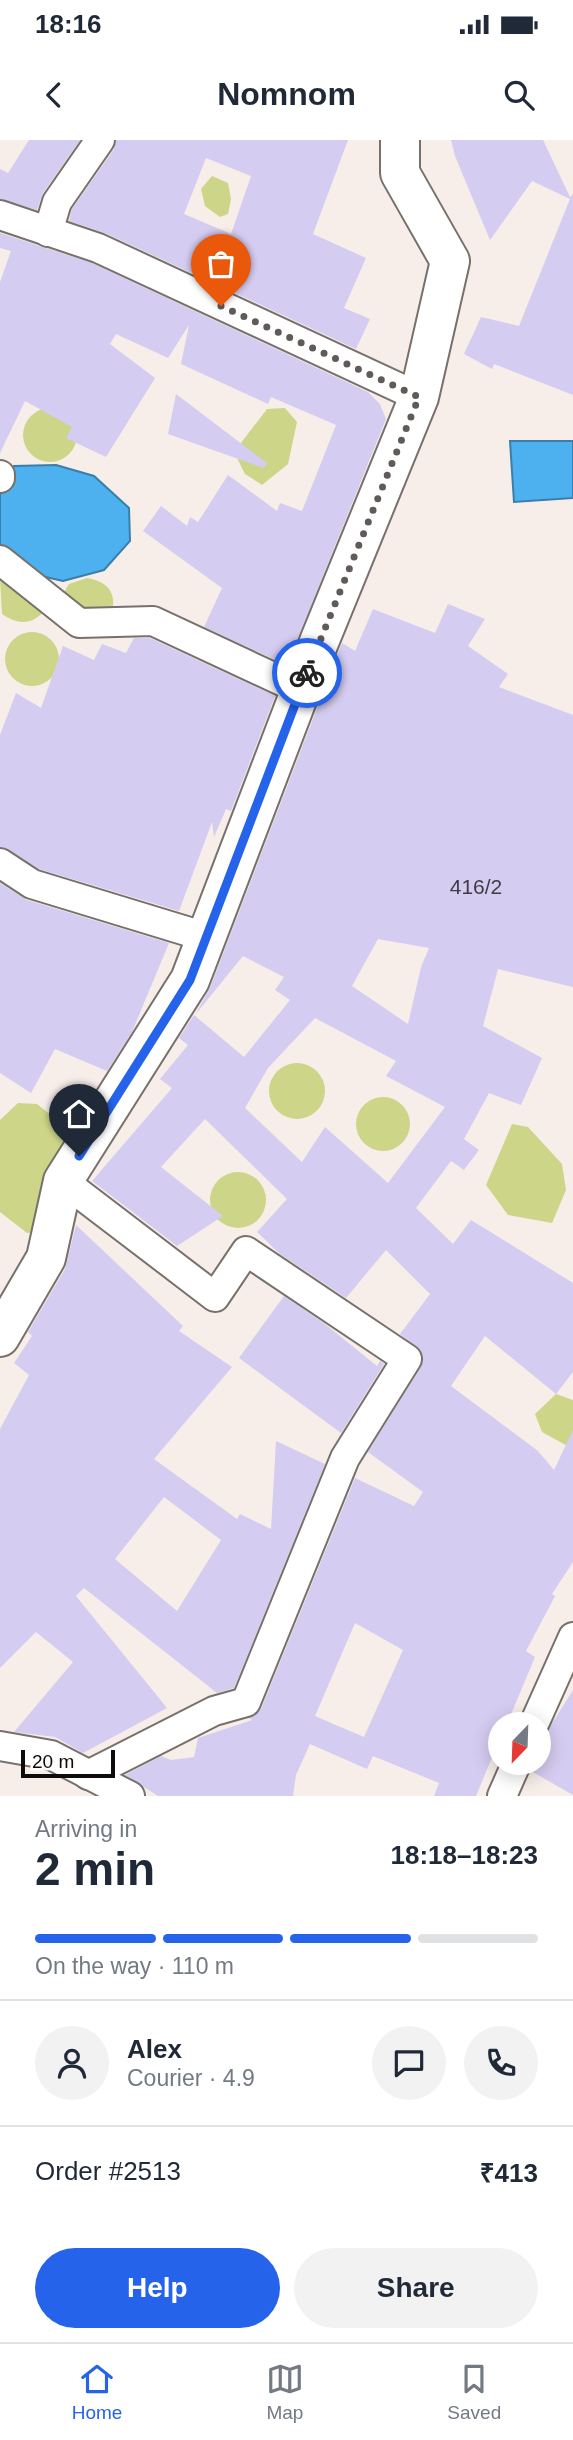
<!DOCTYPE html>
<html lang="en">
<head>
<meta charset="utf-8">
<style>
  body { margin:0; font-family:Helvetica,sans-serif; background:#f2f2f3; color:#1f2937; height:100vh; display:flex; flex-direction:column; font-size:26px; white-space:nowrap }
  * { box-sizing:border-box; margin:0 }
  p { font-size:23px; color:#747a83 }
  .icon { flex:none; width:38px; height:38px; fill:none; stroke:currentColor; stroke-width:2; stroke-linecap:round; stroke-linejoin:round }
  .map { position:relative; height:1656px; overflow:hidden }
  .side { display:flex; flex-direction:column; background:#fff; flex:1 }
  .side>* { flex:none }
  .needle { width:46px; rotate:203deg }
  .tools { position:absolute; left:488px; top:1572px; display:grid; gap:14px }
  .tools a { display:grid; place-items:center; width:63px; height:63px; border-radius:50%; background:#fff; box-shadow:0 4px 18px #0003; font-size:35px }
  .scale { position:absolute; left:21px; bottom:18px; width:94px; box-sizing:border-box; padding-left:7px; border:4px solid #0e0b0a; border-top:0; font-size:19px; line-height:24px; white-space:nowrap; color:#0e0b0a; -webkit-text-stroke:5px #fefdfc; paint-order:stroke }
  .pin { position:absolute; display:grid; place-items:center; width:60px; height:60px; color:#fff; margin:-72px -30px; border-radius:50% 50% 50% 0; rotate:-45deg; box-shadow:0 0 7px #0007 }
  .pin .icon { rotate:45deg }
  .courier { position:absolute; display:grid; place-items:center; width:70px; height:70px; margin:-35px; border:5px solid #2563eb; border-radius:50%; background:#fff; color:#222; box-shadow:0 2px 9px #0007 }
  .overview em { font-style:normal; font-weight:800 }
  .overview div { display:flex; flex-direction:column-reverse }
  .overview { display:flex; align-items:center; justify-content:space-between; height:119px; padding:0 35px }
  h1 { font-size:46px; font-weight:800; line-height:52px }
  .bar { display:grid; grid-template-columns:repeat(4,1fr); gap:10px 7px; align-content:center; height:84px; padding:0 35px }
  .bar i { height:9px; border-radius:5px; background:#e0e1e3 }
  .bar .active { background:#2563eb }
  .bar p { grid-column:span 4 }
  .line { display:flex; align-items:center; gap:18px; padding:0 35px; border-top:2px solid #e0e1e3 }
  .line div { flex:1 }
  .round { display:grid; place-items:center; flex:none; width:74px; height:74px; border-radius:37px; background:#f2f2f3 }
  .primary-button { display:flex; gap:14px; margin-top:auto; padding:14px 35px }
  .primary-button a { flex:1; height:80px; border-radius:42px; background:#2563eb; color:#fff; font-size:28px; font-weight:800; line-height:80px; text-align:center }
  .primary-button a+a { background:#f2f2f3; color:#1f2937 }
  .status { display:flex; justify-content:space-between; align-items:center; height:49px; padding:0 35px; background:#fff; direction:ltr }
  .status svg { height:19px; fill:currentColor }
  header { display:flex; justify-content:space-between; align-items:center; height:91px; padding:0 35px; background:#fff; font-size:32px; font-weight:800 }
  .tab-bar { display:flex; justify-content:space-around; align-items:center; height:98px; border-top:2px solid #e0e1e3; background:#fff; font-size:19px; color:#747a83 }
  .tab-bar a { display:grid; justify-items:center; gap:4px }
  .tab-bar .active { color:#2563eb }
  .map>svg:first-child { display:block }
  .green { fill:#cdd588 }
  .water { fill:#4cb1ee; stroke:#397faa; stroke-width:2 }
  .building { fill:#d5ccf1; fill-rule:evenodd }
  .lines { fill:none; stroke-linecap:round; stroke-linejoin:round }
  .street-casing { stroke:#77706b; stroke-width:32 }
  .secondary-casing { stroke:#77706b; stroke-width:42 }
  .street { stroke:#fff; stroke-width:28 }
  .secondary { stroke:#fff; stroke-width:38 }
  .done { stroke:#605a58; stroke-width:7; stroke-dasharray:0 12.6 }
  .route { stroke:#2563eb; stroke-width:9 }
  .labels { text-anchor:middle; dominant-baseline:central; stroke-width:6; stroke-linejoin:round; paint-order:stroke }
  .number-label { font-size:21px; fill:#403b44 }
</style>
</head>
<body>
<div class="status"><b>18:16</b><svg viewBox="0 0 49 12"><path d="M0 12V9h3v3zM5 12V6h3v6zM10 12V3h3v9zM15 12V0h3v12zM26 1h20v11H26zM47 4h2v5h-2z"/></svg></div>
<header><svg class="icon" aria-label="back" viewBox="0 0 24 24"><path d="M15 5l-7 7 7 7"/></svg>Nomnom<svg class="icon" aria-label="search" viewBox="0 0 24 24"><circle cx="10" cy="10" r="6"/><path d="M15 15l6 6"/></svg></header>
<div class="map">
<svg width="573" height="1656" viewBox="0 0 573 1656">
  <rect width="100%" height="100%" fill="#f7eee9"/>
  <g class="green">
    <path d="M212,36l16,7 3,16 -3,15 -8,3 -15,-11 -4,-17z"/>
    <path d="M285,268l12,14 -9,42 -26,21 -17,-11 -11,-22 33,-43z"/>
    <circle cx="50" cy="295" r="27"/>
    <path d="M5,434l42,33c-12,18 -28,19 -45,7l-2,-35z"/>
    <path d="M87,438c29,5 31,24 20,48l-47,-27 9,-15z"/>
    <circle cx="32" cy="519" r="27"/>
    <circle cx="297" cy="951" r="28"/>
    <circle cx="383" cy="984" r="27"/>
    <path d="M18,963l19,1 35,28 16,55 -31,43 -30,3 -27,-21v-92z"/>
    <path d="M512,984l16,3 34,37 4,26 -14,33 -44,-8 -22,-30z"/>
    <circle cx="238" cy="1060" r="28"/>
    <path d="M556,1254l17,6v49l-31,-17 -7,-18z"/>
  </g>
  <g class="water">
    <path d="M510,301h63v57l-59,4z"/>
    <path d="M56,325l38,11 35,32 1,33 -26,29 -41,11 -35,-8 -28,-20v-64l14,-23z"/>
  </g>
  <g class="building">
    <path d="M29,0h51l-37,53 -6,17 -37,-11v-30l8,4z"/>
    <path d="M116,0h232l-35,94 53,24 -22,50 26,11 -14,30 -251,-116 -36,-12 3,-12 42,-60zM206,18l45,18 -20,58 -47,-20z"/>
    <path d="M451,0h92l27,57 3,-3v201l-79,-31 -2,5 -28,-15 17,-37 38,9 51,-127 -38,-18 -42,59 -35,-84z"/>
    <path d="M0,93l92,30 276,129 12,12 6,15 -99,246 -83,-38 18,-39 -79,-57 18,-25 26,20 3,-9 8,5 30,-47 49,36 3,-8 22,8 34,-86 -65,-28 -3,7 -87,-40 8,-39 -21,33 -52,-24 -6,10 45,34 -49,79 -40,-19 6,-11 -47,-26 -25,52v-171l11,-31 -11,-3z"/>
    <path d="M176,254l91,69 -3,5 -96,-34z"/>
    <path d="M448,464l37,15 -17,27 40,28 -9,13 74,28v272l-75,-18 -15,57 59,32 -21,47 -32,-12 -25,46 15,11 -15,20 -13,-9 -35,47 37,36 18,-24 102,63v89l-17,22 -71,-58 -34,50 87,65 16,19 19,-40v132l-21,32 3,2 -29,55 9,6 -28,67h-7v14l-24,58h-42l5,-13 -66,-27 -6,13 -57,-25 -14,31 -3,21h-135l-33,-21 36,-19 10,4 23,-3 4,-19 54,-18 -3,-2 12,-9 94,-231 59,28 9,-14 -55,-40 53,-85v-16l-21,-17 30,-40 -44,-44 -40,48 -66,-44 -23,-22 30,-33 -82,-80 -44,48 62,49 -46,30 -85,-65 80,-93 -12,-9 28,-34 -9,-7 15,-23 50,42 46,-57 -15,-10 9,-13 -41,-21 -48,59 15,-27 132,-345 13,8 18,-42 62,24zM378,799l51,9 -8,19 -13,57 -56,-38zM315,878l81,43 -10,15 59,31 -57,76 -63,-56 -23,35 -57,-54 23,-40zM355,1483l48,27 -39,87 -49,-21z"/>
    <path d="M134,498h16l125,58 -44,115 -5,-2 -12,28 -2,-15 -33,89 -140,-42 -39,-22v-112l16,-42 25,15 22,-62 31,14 8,-16 24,9z"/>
    <path d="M0,743l27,17 142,43 -37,89 -25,39 -52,-22 -24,44 -31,-20z"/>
    <path d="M76,1085l107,101 -4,5 53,36 -78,92 83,60 3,-5 31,15 5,-88 49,23 -91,224 -17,5 -133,-105 -8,8 91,112 -84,45 -28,-16 -41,-5 59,-70 -37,-30 -36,36v-239l29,-54 -15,-12 18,-27 -4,-4 37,-63zM164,1357l57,43 -44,71 -62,-52z"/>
    <path d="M284,1156l41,28 52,42 3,-5 4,3 -43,69 -102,-75z"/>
    <path d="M573,1550v105l-42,-24 2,-9h6v-18z"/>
  </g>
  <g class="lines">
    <defs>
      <g id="street">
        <path d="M0,75l98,33 321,149"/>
        <path d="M48,92l9,-30 43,-62"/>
        <path d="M0,335v3"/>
        <path d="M0,420l79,63 74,-2 148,69"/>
        <path d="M0,723l32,21 174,53"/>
        <path d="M63,1041l152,116 31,-46 161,108 -62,99 -99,244 -32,9 -126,64"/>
        <path d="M534,1584l39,-87"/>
        <path d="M0,1606l51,9 79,41"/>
        <path d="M502,1656l15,-34"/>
      </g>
      <path id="secondary" d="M0,1197l46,-79 17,-77 127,-201 129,-338 100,-245 31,-136 -50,-88v-33"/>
    </defs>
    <use href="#street" class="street-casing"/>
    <use href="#secondary" class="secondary-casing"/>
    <use href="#street" class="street"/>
    <use href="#secondary" class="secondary"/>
  </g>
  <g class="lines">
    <path class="done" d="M221,166l198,91 -112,276"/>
    <path class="route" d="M79,1016l111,-176 117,-307"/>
  </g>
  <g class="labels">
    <g class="number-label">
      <text x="476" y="746">416/2</text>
    </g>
  </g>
</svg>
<div class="tools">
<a><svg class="needle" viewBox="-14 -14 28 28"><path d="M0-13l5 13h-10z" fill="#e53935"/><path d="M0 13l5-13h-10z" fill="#747a83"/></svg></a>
</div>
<div class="scale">20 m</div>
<div class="pin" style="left:221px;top:166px;background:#ea580c"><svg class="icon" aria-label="bag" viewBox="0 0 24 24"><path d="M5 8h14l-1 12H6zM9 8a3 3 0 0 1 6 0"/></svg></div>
<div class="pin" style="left:79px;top:1016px;background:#1f2937"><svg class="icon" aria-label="home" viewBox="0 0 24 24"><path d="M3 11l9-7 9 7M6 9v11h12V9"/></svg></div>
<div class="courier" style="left:307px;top:533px"><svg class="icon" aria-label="bike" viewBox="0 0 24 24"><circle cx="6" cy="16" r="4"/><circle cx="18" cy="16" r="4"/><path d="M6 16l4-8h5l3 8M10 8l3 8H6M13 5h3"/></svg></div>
</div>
<section class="side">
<div class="overview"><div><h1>2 min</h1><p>Arriving in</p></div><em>18:18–18:23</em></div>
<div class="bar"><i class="active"></i><i class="active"></i><i class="active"></i><i></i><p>On the way · 110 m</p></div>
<div class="line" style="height:126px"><a class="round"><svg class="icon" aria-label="person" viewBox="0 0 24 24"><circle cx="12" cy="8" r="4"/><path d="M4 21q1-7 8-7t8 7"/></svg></a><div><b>Alex</b><p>Courier · 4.9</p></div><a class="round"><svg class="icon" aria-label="chat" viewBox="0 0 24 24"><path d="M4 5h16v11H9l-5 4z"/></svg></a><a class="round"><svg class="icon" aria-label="phone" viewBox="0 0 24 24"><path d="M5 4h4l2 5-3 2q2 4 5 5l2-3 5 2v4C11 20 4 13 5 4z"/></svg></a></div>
<div class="line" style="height:91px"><div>Order #2513</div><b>₹413</b></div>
<div class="primary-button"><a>Help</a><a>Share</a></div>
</section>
<nav class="tab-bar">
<a class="active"><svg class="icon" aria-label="home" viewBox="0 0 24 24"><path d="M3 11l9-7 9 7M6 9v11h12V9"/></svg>Home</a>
<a><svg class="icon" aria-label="map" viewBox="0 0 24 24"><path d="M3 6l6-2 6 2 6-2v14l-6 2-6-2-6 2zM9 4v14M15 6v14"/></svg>Map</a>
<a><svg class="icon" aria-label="saved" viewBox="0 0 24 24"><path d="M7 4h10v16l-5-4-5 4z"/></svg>Saved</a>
</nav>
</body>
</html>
